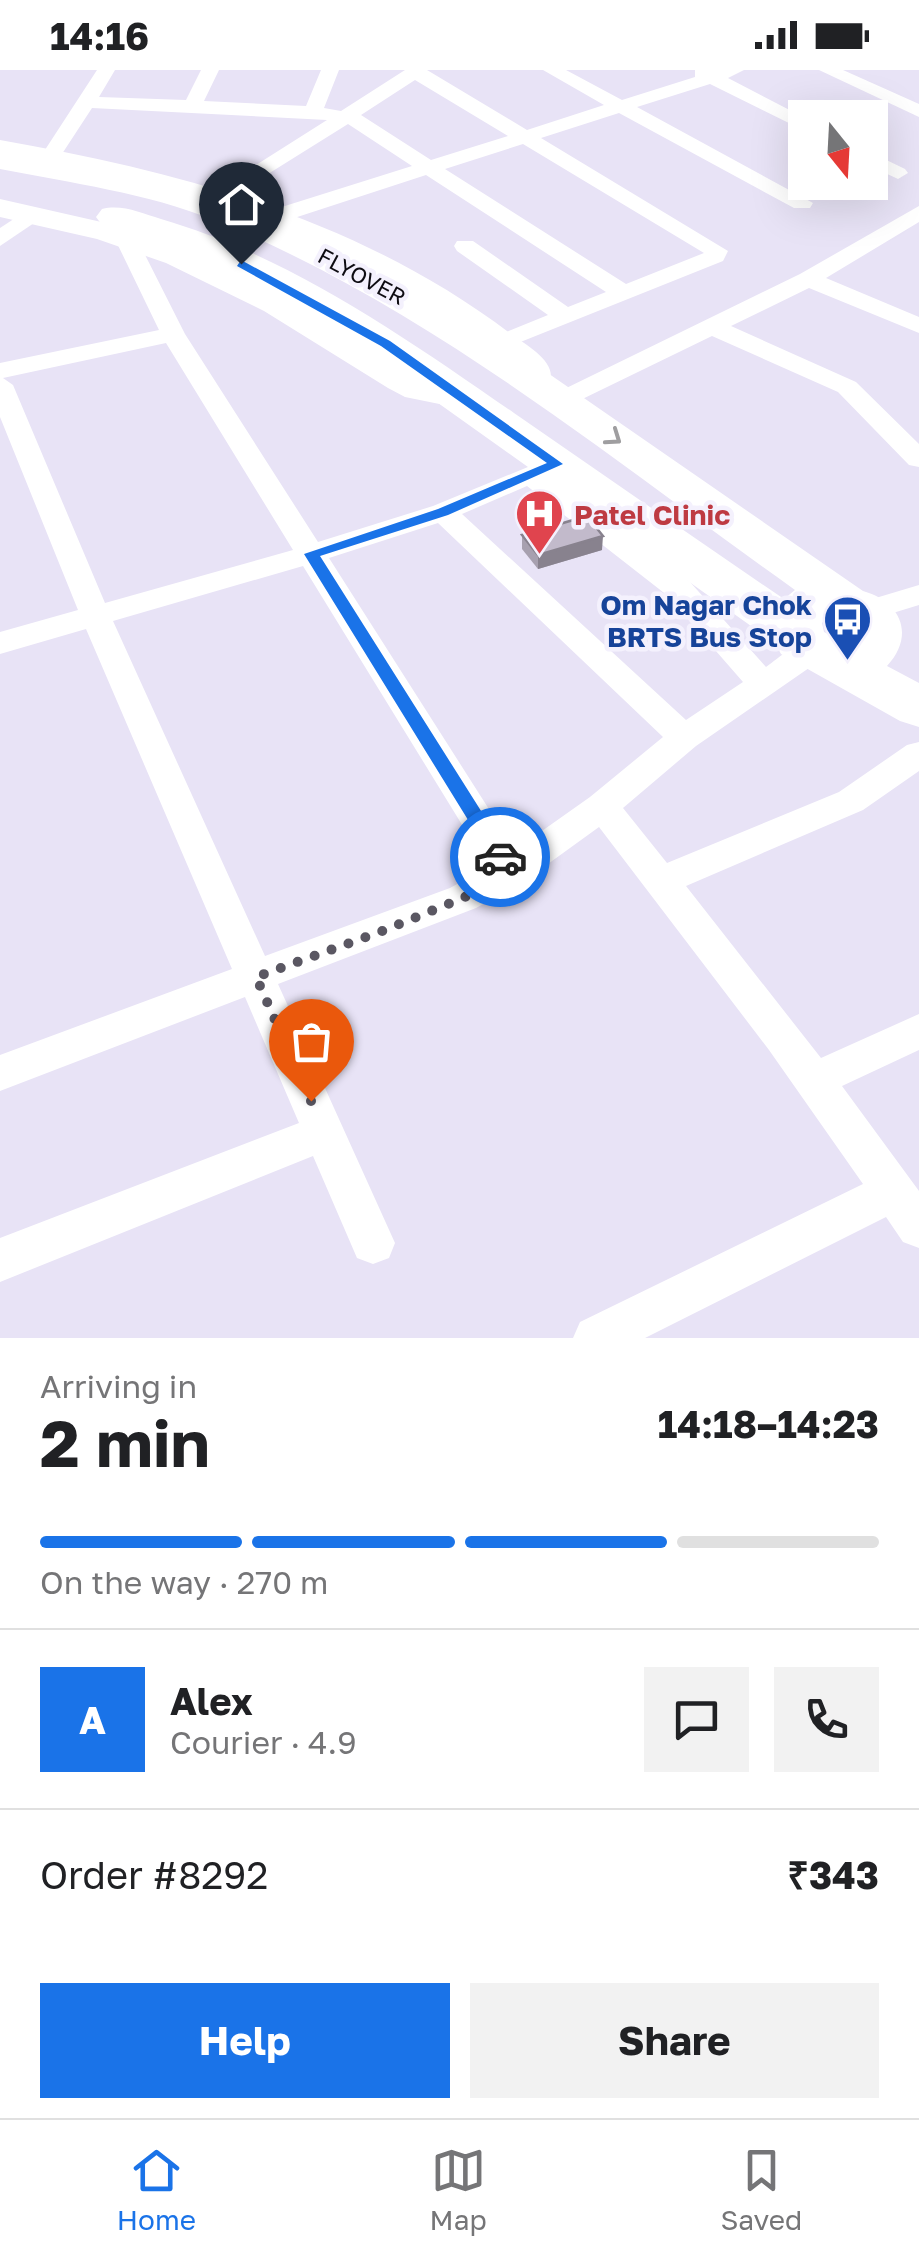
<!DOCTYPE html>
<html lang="en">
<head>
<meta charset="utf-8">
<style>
  body { margin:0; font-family:"Golos Text",sans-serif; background:#f2f2f2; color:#202124; height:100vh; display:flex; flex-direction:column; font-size:38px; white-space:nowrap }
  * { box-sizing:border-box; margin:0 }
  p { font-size:32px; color:#757577 }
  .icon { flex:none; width:55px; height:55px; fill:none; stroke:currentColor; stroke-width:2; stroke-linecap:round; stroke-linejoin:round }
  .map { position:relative; height:1268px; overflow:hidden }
  .sheet { display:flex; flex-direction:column; background:#fff; flex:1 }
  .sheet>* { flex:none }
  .needle { width:65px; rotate:162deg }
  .fabs { position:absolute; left:788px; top:30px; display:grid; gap:20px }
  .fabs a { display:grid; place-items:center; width:100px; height:100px; border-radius:0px; background:#fff; box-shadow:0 10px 40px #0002; font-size:50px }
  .pin { position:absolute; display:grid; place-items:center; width:85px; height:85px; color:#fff; margin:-102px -42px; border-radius:50% 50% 50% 0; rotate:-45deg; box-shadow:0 0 10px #0007 }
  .pin .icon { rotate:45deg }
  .courier { position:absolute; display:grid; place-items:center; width:100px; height:100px; margin:-50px; border:8px solid #1a73e8; border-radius:50%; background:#fff; color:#222; box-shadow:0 2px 12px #0007 }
  .summary em { font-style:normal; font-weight:700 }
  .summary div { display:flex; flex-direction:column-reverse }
  .summary { display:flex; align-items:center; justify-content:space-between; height:170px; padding:0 40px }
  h1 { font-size:65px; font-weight:700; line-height:75px }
  .bar { display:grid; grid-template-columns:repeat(4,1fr); gap:15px 10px; align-content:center; height:120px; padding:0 40px }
  .bar i { height:12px; border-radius:8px; background:#e0e0e0 }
  .bar .active { background:#1a73e8 }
  .bar p { grid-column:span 4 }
  .line { display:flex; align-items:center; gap:25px; padding:0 40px; border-top:2px solid #e0e0e0 }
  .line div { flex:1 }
  .round { display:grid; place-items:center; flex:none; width:105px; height:105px; border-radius:0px; background:#f2f2f2 }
  .cta { display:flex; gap:20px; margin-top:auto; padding:20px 40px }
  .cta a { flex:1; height:115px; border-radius:0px; background:#1a73e8; color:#fff; font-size:40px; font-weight:700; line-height:115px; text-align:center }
  .cta a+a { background:#f2f2f2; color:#202124 }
  .status { display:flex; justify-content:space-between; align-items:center; height:70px; padding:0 50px; background:#fff; direction:ltr }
  .status svg { height:28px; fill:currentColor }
  .dock { display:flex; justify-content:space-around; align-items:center; height:140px; border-top:2px solid #e0e0e0; background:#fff; font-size:28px; color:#757577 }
  .dock a { display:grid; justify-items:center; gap:5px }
  .dock .active { color:#1a73e8 }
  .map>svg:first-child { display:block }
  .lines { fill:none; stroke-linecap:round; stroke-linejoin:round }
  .street { fill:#fff; fill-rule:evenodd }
  .secondary { fill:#fff; fill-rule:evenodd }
  .highway { fill:#fff; fill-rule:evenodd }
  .wall { fill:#a7a0af }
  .shaded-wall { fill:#88828e }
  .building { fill:#c2bacb; stroke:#88828e; stroke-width:2.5 }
  .oneway { stroke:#9f9ea0 }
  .route { fill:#1a73e8 }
  .done { stroke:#5a5762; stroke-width:10; stroke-dasharray:0 18 }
  .labels { text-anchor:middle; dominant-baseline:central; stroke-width:9; stroke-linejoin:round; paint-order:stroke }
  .far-street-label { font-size:22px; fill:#0e0c12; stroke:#f4f1fd }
  .health-label { font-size:28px; font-weight:bold; fill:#be3a42; stroke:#f4f1fd; text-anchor:start }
  .transit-label { font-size:28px; font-weight:bold; fill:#164399; stroke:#f4f1fd; text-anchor:end }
</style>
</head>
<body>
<div class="status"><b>14:16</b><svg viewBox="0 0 49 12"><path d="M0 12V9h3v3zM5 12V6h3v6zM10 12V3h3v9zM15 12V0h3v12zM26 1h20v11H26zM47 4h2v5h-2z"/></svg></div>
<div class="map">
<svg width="919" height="1268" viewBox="0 0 919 1268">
  <rect width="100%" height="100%" fill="#e8e3f6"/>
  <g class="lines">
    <g class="street">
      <path d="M97,0h18l-16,27 87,3 15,-30h18l-15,31 102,5 15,-36h18l-15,38 17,3 64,-41h22l100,60 77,-25 -61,-35h23l56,30 73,-23v-7h49l-16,8 77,40v13l-95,-47 -73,23 176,96 -3,5h-16l-175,-95 -78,25 187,113 -5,10 -220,88 -9,-2 -3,-5 3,-5 54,-22 -91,-64 -3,-5 3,-5h16l95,66 38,-15 -180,-117 -141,46h-16l-3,-5 3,-5 143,-45 -64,-42 -125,78 -8,-1 -3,-5 3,-5 112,-71 -235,-12 -34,52h-14l-3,-4zM415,10l93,56 -77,24 -70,-45zM523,74l181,109 -78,31 -181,-115z"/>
      <path d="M819,0h24l76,34v13z"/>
      <path d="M870,82l35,17 3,4 -10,6 -28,-13z"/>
      <path d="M919,136v16l-93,56 93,39v16l-110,-45 -78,38 125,56 63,62v23l-10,-2 -71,-73 -126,-56 -144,70h-18l-4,-5 4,-5 250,-122z"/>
      <path d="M32,137l8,2 3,5 -3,5 -40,27v-18z"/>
      <path d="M125,160l11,7 49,97 133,208 115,-36 124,-51 14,8 -21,13 140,106 76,85c17,-12 34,-30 56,-24l5,8 -5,8 -126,87 -73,62 44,55 172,-71 68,-47 12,-3v29l-56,39 -177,76 135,172 98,-44v36l-77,36 77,105v57l-16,-6 -17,-25 -241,121h-72l7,-16 283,-138 -94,-134 -170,-223 -76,55 -47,26 -198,76 117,259 -6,15 -16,6 -16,-6 -44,-102 -313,126v-44l299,-115 -54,-126 -245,94v-36l232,-86 -146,-340 -86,25v-22l78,-22 -78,-193v-54l159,-33 -45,-93zM166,273l127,207 -188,53 -92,-218 -10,-7zM527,416l141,110 75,86 -57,38 -224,-206zM438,453l225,214 -73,60 -75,53 -186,-292zM303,496l185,301 -38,21 -185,68 -152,-335z"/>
      <path d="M919,515v20l-49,15 -11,-3 -4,-7 4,-7z"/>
    </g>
    <g class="secondary">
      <path d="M0,70c183,32 361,80 511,194 18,13 53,31 35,56l-12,4 -12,-4c-6,-7 -3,-14 -7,-20 -9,-14 -35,-27 -48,-38 -134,-104 -304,-146 -467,-176z"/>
      <path d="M0,129l119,27 69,23 99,49 125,76 65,16 5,8 -5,8 -13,3 -59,-12 -17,-9 -124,-77 -98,-48 -69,-24 -97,-22z"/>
    </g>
    <path class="highway" d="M0,79l109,20 128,34 123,55 140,82 363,251c39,11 52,45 24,75l32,17v44l-19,-6 -119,-67 -6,-11 -424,-302 -96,-56 -100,-44 -53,-16 -6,-8 6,-8c20,-5 39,4 59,10 130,38 243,118 353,194 90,62 180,125 270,186l11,-9c-186,-132 -368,-284 -581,-370 -67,-27 -143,-37 -214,-51zM827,547l23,10 -3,16 -23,-11 -2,-9z"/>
  </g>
  <path class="wall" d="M522,465l80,15 -64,19 -16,-20z"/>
  <path class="shaded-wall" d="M603,466l-1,14 -64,19v-14z"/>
  <path class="building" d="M587,446l16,20 -65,19 -16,-20z"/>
  <defs><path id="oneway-chevron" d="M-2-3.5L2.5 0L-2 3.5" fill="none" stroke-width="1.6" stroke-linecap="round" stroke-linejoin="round" transform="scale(2.5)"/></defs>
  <use class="oneway" href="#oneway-chevron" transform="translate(614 368) rotate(35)"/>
  <path class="route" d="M241,190l149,81 173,123 -115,51 -128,41 187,296v10h-13l-190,-308 134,-45 109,-46 -166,-117 -144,-80z"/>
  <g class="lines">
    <path class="done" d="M311,1031l-55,-124 124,-45 83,-34 47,-26 -10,-15"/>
  </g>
  <defs>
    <symbol id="hospital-pin" viewBox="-11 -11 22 30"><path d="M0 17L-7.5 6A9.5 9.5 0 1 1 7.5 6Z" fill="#e0444e" stroke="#f4f1fd"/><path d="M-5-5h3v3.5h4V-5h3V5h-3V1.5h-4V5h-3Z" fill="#fff"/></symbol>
    <symbol id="bus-pin" viewBox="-11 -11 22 30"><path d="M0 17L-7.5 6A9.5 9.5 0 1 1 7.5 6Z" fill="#1a4fb4" stroke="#f4f1fd"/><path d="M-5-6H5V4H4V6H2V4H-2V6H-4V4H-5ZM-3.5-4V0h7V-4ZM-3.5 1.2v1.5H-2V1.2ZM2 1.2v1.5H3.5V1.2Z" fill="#fff"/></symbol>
  </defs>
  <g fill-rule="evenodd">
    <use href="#hospital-pin" x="512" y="416" width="55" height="75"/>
    <use href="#bus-pin" x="820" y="522" width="55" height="75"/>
  </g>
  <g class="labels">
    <g class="far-street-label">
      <text transform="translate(362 206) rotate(28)">FLYOVER</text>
    </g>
    <g class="health-label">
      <text x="574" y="444">Patel Clinic</text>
    </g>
    <g class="transit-label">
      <text x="812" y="534">Om Nagar Chok<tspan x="812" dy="32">BRTS Bus Stop</tspan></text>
    </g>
  </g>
</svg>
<div class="fabs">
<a><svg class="needle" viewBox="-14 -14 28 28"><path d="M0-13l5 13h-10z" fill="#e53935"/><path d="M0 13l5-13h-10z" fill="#757577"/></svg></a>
</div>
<div class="pin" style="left:311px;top:1031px;background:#ea580c"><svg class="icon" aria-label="bag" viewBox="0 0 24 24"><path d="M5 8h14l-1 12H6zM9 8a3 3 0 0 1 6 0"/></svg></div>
<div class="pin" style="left:241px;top:194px;background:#1f2937"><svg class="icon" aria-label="home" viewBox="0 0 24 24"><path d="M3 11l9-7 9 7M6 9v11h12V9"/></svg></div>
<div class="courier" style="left:500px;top:787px"><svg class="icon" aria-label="car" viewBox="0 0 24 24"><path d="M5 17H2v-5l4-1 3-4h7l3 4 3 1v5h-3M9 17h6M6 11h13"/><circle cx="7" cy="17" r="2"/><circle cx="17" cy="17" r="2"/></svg></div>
</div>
<section class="sheet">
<div class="summary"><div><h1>2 min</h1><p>Arriving in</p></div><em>14:18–14:23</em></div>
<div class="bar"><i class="active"></i><i class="active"></i><i class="active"></i><i></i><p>On the way · 270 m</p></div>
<div class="line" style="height:180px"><b class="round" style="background:#1a73e8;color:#fff">A</b><div><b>Alex</b><p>Courier · 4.9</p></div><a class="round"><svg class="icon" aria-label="chat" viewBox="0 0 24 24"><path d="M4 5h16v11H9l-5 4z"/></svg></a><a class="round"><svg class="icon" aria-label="phone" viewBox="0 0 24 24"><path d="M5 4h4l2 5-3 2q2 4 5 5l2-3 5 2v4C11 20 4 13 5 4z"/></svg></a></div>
<div class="line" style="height:130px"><div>Order #8292</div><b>₹343</b></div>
<div class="cta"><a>Help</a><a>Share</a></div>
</section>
<nav class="dock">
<a class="active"><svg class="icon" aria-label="home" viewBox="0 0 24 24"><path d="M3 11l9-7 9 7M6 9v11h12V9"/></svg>Home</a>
<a><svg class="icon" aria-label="map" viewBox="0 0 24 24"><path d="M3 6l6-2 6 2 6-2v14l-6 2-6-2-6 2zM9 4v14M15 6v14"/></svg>Map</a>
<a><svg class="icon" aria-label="saved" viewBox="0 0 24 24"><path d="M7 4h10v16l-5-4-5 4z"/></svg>Saved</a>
</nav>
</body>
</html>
